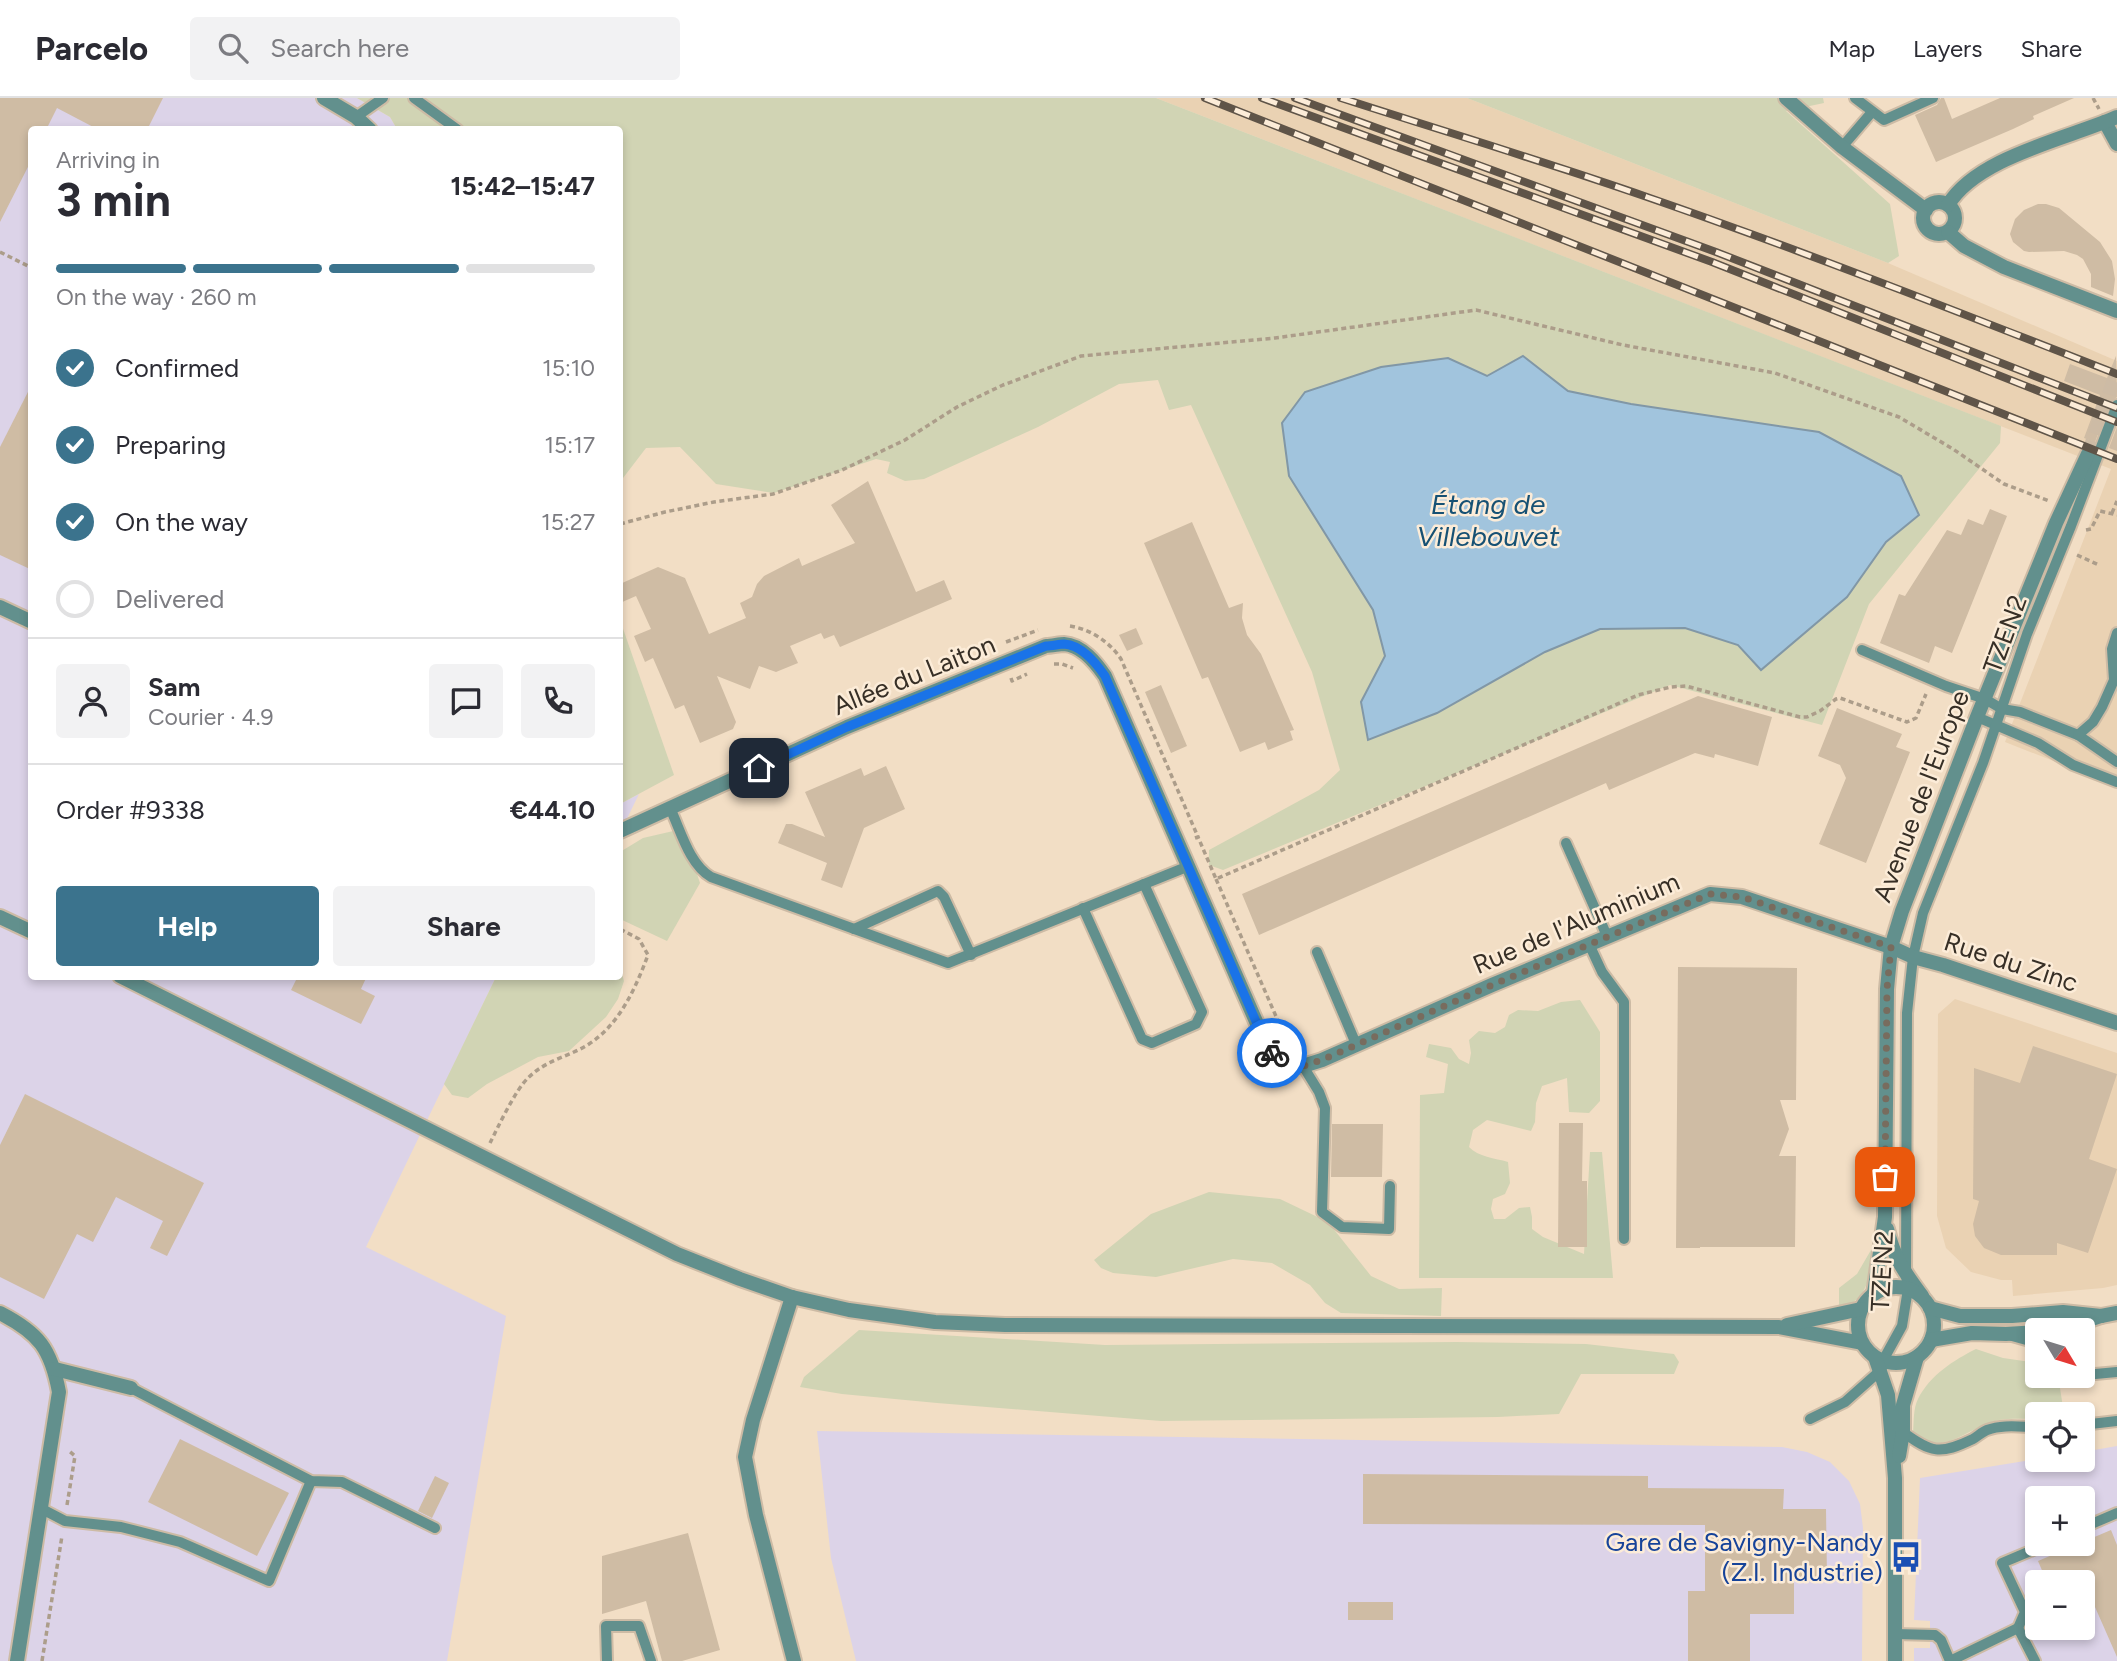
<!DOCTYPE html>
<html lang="en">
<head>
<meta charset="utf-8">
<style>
  body { margin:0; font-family:Figtree,sans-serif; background:#f2f2f3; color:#2b2b33; height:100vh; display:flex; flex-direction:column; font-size:26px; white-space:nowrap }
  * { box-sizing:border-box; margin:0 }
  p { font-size:23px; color:#7c7c81 }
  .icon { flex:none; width:38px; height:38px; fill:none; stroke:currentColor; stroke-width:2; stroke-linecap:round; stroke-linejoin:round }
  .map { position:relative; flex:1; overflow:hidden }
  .panel { position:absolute; left:28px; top:28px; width:595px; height:854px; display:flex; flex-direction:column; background:#fff; border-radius:7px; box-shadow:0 4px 10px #0003 }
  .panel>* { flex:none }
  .needle { width:46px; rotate:128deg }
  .controls { position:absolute; left:2025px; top:1220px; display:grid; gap:14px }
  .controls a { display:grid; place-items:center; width:70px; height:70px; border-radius:7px; background:#fff; box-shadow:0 4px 10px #0003; font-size:35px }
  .pin { position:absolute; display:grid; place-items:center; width:60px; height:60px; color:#fff; margin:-30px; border-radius:14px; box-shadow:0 4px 10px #0006 }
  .courier { position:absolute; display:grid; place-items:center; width:70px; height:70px; margin:-35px; border:5px solid #1a73e8; border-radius:50%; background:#fff; color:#222; box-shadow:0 2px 9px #0007 }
  .summary em { font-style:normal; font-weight:700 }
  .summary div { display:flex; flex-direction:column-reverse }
  .summary { display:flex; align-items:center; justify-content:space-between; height:119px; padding:0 28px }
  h1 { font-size:46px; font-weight:700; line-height:52px }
  .bar { display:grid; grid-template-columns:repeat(4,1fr); gap:10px 7px; align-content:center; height:84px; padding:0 28px }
  .bar i { height:9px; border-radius:5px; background:#e1e1e2 }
  .bar .current { background:#3b738d }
  .bar p { grid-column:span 4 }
  .line { display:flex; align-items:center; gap:18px; padding:0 28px; border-top:2px solid #e1e1e2 }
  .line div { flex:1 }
  .round { display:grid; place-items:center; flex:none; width:74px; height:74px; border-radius:7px; background:#f2f2f3 }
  ol { padding:0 28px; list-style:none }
  li { display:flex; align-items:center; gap:21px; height:77px }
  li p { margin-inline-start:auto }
  li .icon { padding:7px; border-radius:50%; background:#3b738d; color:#fff; stroke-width:4 }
  li:last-child { color:#7c7c81 }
  li i { width:38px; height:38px; border:4px solid #e1e1e2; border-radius:50% }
  .button { display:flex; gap:14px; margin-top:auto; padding:14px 28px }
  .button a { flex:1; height:80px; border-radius:7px; background:#3b738d; color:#fff; font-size:28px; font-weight:700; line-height:80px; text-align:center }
  .button a+a { background:#f2f2f3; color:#2b2b33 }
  header { display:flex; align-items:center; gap:42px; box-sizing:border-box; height:98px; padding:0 35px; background:#fff; border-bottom:2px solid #e1e1e2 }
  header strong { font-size:33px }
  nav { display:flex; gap:38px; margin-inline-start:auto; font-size:24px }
  .search { width:490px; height:63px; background:#f2f2f3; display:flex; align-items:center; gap:18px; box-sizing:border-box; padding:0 24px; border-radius:7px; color:#7c7c81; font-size:26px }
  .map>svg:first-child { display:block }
  .built { fill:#ead2b3 }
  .industrial { fill:#dcd3e8; fill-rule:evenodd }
  .green { fill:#d1d4b4; fill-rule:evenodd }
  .water { fill:#a1c4dd; stroke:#8197a6; stroke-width:2 }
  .building { fill:#cfbca4 }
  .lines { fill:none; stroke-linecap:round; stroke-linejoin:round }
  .minor-tunnel { stroke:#cdbba5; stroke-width:14; stroke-dasharray:14 7; stroke-linecap:butt }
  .service-casing { stroke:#cdbba5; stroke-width:14 }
  .minor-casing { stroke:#cdbba5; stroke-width:18 }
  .tertiary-casing { stroke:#cdbba5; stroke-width:18 }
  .path { stroke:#ac9d8a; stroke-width:3.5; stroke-dasharray:5 3.5; stroke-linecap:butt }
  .service { stroke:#62908d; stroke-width:10 }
  .minor { stroke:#62908d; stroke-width:14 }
  .tertiary { stroke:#62908d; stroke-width:14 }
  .rail-casing { stroke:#5f5448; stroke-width:8 }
  .rail { stroke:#fcecd8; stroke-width:5; stroke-dasharray:16; stroke-linecap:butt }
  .done { stroke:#786c5e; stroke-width:7; stroke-dasharray:0 12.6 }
  .route { stroke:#1a73e8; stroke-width:9 }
  .labels { text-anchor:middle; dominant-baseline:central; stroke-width:5; stroke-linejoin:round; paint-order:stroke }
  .street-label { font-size:26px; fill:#372f26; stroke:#fcecd8 }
  .transit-label { font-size:26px; fill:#164399; stroke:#fcecd8; text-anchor:end }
  .water-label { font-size:28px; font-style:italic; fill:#165174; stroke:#fcecd8 }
</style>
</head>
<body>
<header>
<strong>Parcelo</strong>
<div class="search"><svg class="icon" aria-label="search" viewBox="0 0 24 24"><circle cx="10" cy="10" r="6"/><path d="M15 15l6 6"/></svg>Search here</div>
<nav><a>Map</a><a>Layers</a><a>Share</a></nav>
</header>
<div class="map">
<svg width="2117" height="1563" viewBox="0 0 2117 1563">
  <rect width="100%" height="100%" fill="#f2dec5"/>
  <g class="built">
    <path d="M1156,0h311l421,165 229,98v425l-112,-44 106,-273z"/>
    <path d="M1955,901l162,54v232l-14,3 -90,8 -1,-16h-11l-30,-8 -25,-24 -9,-32 1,-202z"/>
  </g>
  <g class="industrial">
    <path d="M0,0h357l33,19 7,12 -365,1v846l464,1 -130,270 140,69 -59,345h-447z"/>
    <path d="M639,696l-19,39v-29z"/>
    <path d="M817,1333l965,16 25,5 23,10 19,19 11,23 3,24 -1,133h-1006l-25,-103z"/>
    <path d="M2117,1348v215h-203v-13h16v-27l-16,-1 6,-142 117,-19 45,1 1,-8zM2037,1400h45v46h-45zM2037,1484h45v46h-45z"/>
  </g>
  <g class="green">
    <path d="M357,0h799l845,328 -1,17 -131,161 -47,121 -152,-40 -447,185 -14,-5v-15l110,-60 21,-20 -28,-98 -121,-267 -22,5 -11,-30 -39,4 -81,43 -114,52 -19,2 -18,-8 3,-11 -14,-3 -102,34 -58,-9 -36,-37 -34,1 -26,34v-352l-223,-1 -7,-12zM1523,258l45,35 63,13 188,28 100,82 -33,28 -39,55 -86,73 -23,-25 -53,-17 -85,1 -55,23 -177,88 -7,-38 24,-46 -12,-46 -84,-134 17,-84 76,-25 66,-9 39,18z"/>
    <path d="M1467,0h356l1,5 -38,8 104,93 9,52 -11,7z"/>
    <path d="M620,522l54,155 -54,29z"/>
    <path d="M682,731l18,54 -33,58 -47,-22v-67l23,-14z"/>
    <path d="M620,869l4,14 -6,18 -12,18 -37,34 -31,6 -51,27 -19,14 -16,-3 -8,-11 52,-107 124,-1z"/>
    <path d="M1580,902l20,32v69l-11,12 -20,-1 -2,-34 -25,8 -6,17 -1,19 -4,9 -44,-11 -14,10 -4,17c9,10 26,11 39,15l2,21 -5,11 -12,5 -2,10 3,10h11l14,-11 11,-1 2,10v12l11,8 41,17 6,-102h12l11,126h-194l1,-183 24,-2 4,-29 -22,-7 3,-13 22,4 8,11 10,5 2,-11 -2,-13 10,-9 16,2 10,-6 4,-12 9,-5 20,1 23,-9z"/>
    <path d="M1209,1094l71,7 48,23 43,54 28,13 43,-1 -1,28 -100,-3 -16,-10 -15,-18 -38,-22 -39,-4 -77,18 -43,-4 -12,-5 -7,-8 57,-46z"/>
    <path d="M1871,1152h3c-4,25 -6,52 -35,58v-20l18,-14z"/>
    <path d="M859,1232l246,15 351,-3 130,2 88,10 5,8 -5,12h-93l-22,40 -61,3 -337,4 -224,-18 -95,-9 -42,-7 4,-10z"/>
    <path d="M1976,1251l27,9 34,5v13h17l6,12 4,26h-27v5c-12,0 -26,-1 -38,1 -31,6 -56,40 -86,12 1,-11 0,-23 5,-33 12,-24 36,-39 58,-50z"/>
  </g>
  <path class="water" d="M1523,258l45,35 63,13 188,28 82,44 18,39 -33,27 -39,55 -86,73 -23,-25 -53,-17 -85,1 -55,23 -108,61 -69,27 -7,-38 24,-46 -12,-46 -84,-134 -7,-53 23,-31 76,-25 67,-9 39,18z"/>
  <g class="building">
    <path d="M0,0h163l-16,32h-48l-42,-22 -11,22h-14v29l-32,63z"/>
    <path d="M1941,0h3l8,21 48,-21h74l-41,18 1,3 -21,10 -77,33 -21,-47 22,-10z"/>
    <path d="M2038,106h8l13,4 41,34 12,19 3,18 -2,17 -22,-9v-13l-8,-15 -6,-4 -13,-4 -35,1 -5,-1 -11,-9 -3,-8 5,-15 9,-9z"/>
    <path d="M2116,258l1,41 -7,5 -15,40 -11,-4 16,-43 -36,-14 6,-17 37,14z"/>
    <path d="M32,286v186l-32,-15v-108z"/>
    <path d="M2117,329v24l-8,-3z"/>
    <path d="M868,383l48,111 28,-12 8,19 -112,48 -6,-12 -10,4 -3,-6 -31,13 8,17 -22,9 -17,-6 -9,23 -33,-13 19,46 -3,7 -33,14 -16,-38 -9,4 -22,-51 -8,4 -11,-26 17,-7 -15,-33 -16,7v-19l38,-17 27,11 24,56 37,-16 -6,-15 12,-6 5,-13 7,-8 35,-18 3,8 53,-23 -24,-38z"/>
    <path d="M1990,411l17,7 -55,137 -17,-7 -6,17 -49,-20 19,-49 6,2 42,-66 14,5 7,-16 15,6z"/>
    <path d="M1192,424l37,86 14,-5 -1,15 5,17 14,19 33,76 -4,1 3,9 -25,10 -3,-8 -25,10 -32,-75 -6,2 -58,-136z"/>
    <path d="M1136,530l7,16 -16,7 -8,-16z"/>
    <path d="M1161,587l26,61 -16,7 -26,-61z"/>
    <path d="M1698,598l74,21 -14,49 -43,-12 -1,4 -19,-5 -86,37 -3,-7 -347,152 -17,-41z"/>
    <path d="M1837,610l65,26 -6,13 14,5 -44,111 -47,-19 27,-66 -6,-13 -22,-9z"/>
    <path d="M886,668l19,43 -41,19 -22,60 -21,-8 6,-17 -49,-20 8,-19h6l33,13 -20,-45 56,-24 3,8z"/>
    <path d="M1678,869l119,1 -1,132h-16l9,29 -10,27h17l-1,91h-95v1h-24z"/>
    <path d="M298,878h69l-6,13 14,7 -14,28 -70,-34z"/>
    <path d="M2033,948l84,28 -28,85 28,10 -29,84 -31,-10v12h-56l-17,-7 -9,-12 -2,-12 6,-23 -6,-2 1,-131 46,15z"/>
    <path d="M25,996l179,89 -37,73 -17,-8 13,-27 -47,-24 -23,45 -16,-8 -33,65 -44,-22v-132z"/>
    <path d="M1559,1025h24l-1,58h5v66h-29z"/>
    <path d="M1332,1026h51l-1,53h-51z"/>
    <path d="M180,1341l109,54 -32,63 -109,-54z"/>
    <path d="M1363,1376l285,2v12l136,1 -1,20h43l1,69h-13l-3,3h-17v33h-44v47h-62v-70h17v-66l-342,-1z"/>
    <path d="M435,1378l14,7 -17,35 -14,-7z"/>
    <path d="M2111,1432l6,15v112l-33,-75h-37l-9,-21z"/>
    <path d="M688,1435l32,117 -38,11h-20l-16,-60 -44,13v-58z"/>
    <rect x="1348" y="1504" width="45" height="18"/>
  </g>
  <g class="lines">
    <path class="minor-tunnel" d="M2088,356l29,-83"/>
    <defs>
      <g id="service">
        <path d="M414,0l44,32"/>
        <path d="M1855,0l29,22 49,-22"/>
        <path d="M356,19l27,-19"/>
        <path d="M1842,49l30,-35"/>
        <path d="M1862,552l84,36 39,13 17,10 18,3 58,23 39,27"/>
        <path d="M1977,619l61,26 35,22 44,17"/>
        <path d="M2078,637l15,-13 9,-15 12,-27 -2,-31 5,-16"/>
        <path d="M670,710c11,23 19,56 41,69l237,86 241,-97"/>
        <path d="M1566,745l41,93"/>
        <path d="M1083,810l59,131 10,4 44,-19 6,-12 -58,-128"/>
        <path d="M854,831l84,-38 6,6 27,58"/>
        <path d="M1589,846l13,28 22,30v237"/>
        <path d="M1317,854l39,92"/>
        <path d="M1303,968l16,26 6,16 -3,104 20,15 47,2 1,-43"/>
        <path d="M2012,1238l25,7"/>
        <path d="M2074,1278l43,-4"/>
        <path d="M131,1290l180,93 31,1 93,46"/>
        <path d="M1810,1321l35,-17 36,-32 4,-9 1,-6 16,-29 6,-37 -2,-14 1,-262 6,-56 10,-44 60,-150 44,-129 44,-108 46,-121"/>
        <path d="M2082,1327l35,-4"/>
        <path d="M1903,1334c28,21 37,23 70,7 5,-3 9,-7 14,-9 16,-6 34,-3 50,-3"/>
        <path d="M40,1410l25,13 56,6 59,15 89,39 42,-100"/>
        <path d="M2082,1430l35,-15"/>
        <path d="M2018,1530l7,-16 -23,-49 45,-19"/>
        <path d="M1895,1536l40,1 6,5 9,21"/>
        <path d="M607,1563l-1,-35h33l12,35"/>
        <path d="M1950,1563l68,-33 17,33"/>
      </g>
      <g id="minor">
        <path d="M324,0l32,19 14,13"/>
        <path d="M1786,0l56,49 84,63"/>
        <path d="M2105,24l12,22"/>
        <circle cx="1939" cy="120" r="16"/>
        <path d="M1948,107c29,-48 119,-66 169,-88"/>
        <path d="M1948,134l16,14 40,21 113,44"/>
        <path d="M0,509l32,15"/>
        <path d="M620,733l227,-104 199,-81c6,0 13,-2 18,-2 18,1 32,19 41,32l160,366 8,13 14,11h16l19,-6 170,-75 218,-91 32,3 149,50 22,10 30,8 174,58"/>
        <path d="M1887,1131c7,29 18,44 35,67"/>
        <path d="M1874,1196l11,-77 2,-228 4,-42 11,-36 75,-194 79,-194 32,-69"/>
        <path d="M792,1199l-39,123 -8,37 11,58 38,146"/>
        <path d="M0,1215c39,20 51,36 59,79l-42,269"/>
        <path d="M55,1271l76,19"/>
      </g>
      <g id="tertiary">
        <path d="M0,819l32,15"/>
        <path d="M120,878l557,278 63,25 52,18 57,13 86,12 70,3 774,2 83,16"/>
        <circle cx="1896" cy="1227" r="38"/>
        <path d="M1930,1210l30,8h52l51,-4 38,4"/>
        <path d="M1787,1227l74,-16"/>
        <path d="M2060,1232l41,-14 16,-3"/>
        <path d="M1931,1242l41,-7 34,1 31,-2"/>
        <path d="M1875,1259l13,38 7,83v183"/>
        <path d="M1899,1358l4,-24v-27l14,-48"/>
      </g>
    </defs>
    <use href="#service" class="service-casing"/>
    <use href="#minor" class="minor-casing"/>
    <use href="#tertiary" class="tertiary-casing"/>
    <g class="path">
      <path d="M2093,0l6,11"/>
      <path d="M0,154l32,16"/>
      <path d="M2112,415l5,-12"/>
      <path d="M620,426l45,-12 49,-10 59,-8 69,-24 63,-30 52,-33 46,-22 78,-29 194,-18 201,-28 147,35 152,28 124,44 54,32 51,35 45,17"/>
      <path d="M2086,432l5,-1 9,-18 17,4"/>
      <path d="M2077,457l22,10"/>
      <path d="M1070,528c20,3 40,16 51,33l77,178"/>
      <path d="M1006,544l32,-12"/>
      <path d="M1054,566h8l11,4"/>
      <path d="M1011,580l1,3 15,-7"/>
      <path d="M1195,740l3,-1 18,42 422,-184 33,-8 15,-1 114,31h7l13,-6 16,-12 4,-1 67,24 9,-4 10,-24"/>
      <path d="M1216,781l66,151 6,13 8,5"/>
      <path d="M490,1045c8,-16 26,-54 38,-65 19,-19 41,-21 61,-34 31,-20 47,-57 59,-89l-9,-16 -19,-10"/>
      <path d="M67,1407l8,-49 -7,-6"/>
      <path d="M42,1563l20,-125"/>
    </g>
    <use href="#service" class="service"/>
    <use href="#minor" class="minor"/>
    <use href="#tertiary" class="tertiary"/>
    <defs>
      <g id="rail">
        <path d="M1205,0l912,361"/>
        <path d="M1262,0l450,164 405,160"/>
        <path d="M1295,0l421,154 401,156"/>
        <path d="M1341,0c102,33 205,64 306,99 159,55 314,116 470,177"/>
      </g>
    </defs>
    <use href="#rail" class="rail-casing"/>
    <use href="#rail" class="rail"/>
  </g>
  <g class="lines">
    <path class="done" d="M1272,955l15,13h16l19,-6 170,-75 218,-91 32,3 149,50 -4,42 -2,188"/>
    <path class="route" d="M759,670l88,-41 199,-81c6,0 13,-2 18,-2 18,1 32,19 41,32l160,366 7,11"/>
  </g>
  <defs>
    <symbol id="bus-bare" viewBox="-9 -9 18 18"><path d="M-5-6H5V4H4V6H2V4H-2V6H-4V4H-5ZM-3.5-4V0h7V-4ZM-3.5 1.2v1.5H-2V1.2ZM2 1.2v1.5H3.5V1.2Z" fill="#1a4fb4" stroke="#fcecd8" stroke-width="2.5" paint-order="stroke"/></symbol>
  </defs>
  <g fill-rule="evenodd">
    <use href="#bus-bare" x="1884" y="1437" width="44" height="44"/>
  </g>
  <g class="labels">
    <g class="street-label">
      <text transform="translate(2005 536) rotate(-70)">TZEN2</text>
      <text transform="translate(914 577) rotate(-22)">Allée du Laiton</text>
      <text transform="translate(1921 698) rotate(-69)">Avenue de l'Europe</text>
      <text transform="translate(1576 825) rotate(-23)">Rue de l'Aluminium</text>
      <text transform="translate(2011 864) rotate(18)">Rue du Zinc</text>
      <text transform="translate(1882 1173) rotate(-87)">TZEN2</text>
    </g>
    <g class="transit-label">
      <text x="1883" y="1444">Gare de Savigny-Nandy<tspan x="1883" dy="30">(Z.I. Industrie)</tspan></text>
    </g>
    <g class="water-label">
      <text x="1488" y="406">Étang de<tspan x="1488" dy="32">Villebouvet</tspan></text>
    </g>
  </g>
</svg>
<div class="controls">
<a><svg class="needle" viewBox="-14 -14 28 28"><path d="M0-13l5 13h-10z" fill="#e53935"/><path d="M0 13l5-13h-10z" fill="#7c7c81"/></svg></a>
<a><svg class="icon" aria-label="locate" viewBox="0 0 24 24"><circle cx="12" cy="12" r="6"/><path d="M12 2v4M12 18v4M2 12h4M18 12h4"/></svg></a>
<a>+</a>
<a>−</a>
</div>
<div class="pin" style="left:1885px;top:1079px;background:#ea580c"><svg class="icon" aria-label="bag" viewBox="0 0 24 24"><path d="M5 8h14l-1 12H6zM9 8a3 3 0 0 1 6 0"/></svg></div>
<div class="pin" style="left:759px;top:670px;background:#1f2937"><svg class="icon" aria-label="home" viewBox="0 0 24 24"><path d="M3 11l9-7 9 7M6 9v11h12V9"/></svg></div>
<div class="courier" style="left:1272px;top:955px"><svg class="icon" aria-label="bike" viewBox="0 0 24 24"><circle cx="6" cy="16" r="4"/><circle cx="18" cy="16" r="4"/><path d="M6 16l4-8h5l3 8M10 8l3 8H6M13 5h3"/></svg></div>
<section class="panel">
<div class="summary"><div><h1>3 min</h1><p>Arriving in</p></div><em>15:42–15:47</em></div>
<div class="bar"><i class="current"></i><i class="current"></i><i class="current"></i><i></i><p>On the way · 260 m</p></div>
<ol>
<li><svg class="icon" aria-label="check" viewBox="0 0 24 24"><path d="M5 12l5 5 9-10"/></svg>Confirmed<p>15:10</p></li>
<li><svg class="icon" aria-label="check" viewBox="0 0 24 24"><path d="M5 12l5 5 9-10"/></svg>Preparing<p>15:17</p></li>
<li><svg class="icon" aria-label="check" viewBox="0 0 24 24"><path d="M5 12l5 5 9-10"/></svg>On the way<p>15:27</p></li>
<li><i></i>Delivered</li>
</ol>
<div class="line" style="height:126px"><a class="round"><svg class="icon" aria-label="person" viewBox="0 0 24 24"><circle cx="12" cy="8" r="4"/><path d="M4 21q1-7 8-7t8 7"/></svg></a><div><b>Sam</b><p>Courier · 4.9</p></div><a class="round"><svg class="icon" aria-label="chat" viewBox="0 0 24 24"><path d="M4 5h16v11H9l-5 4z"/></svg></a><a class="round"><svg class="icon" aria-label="phone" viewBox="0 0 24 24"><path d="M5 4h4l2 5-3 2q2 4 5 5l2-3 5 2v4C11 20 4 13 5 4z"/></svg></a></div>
<div class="line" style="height:91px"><div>Order #9338</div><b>€44.10</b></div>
<div class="button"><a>Help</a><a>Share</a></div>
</section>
</div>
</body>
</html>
